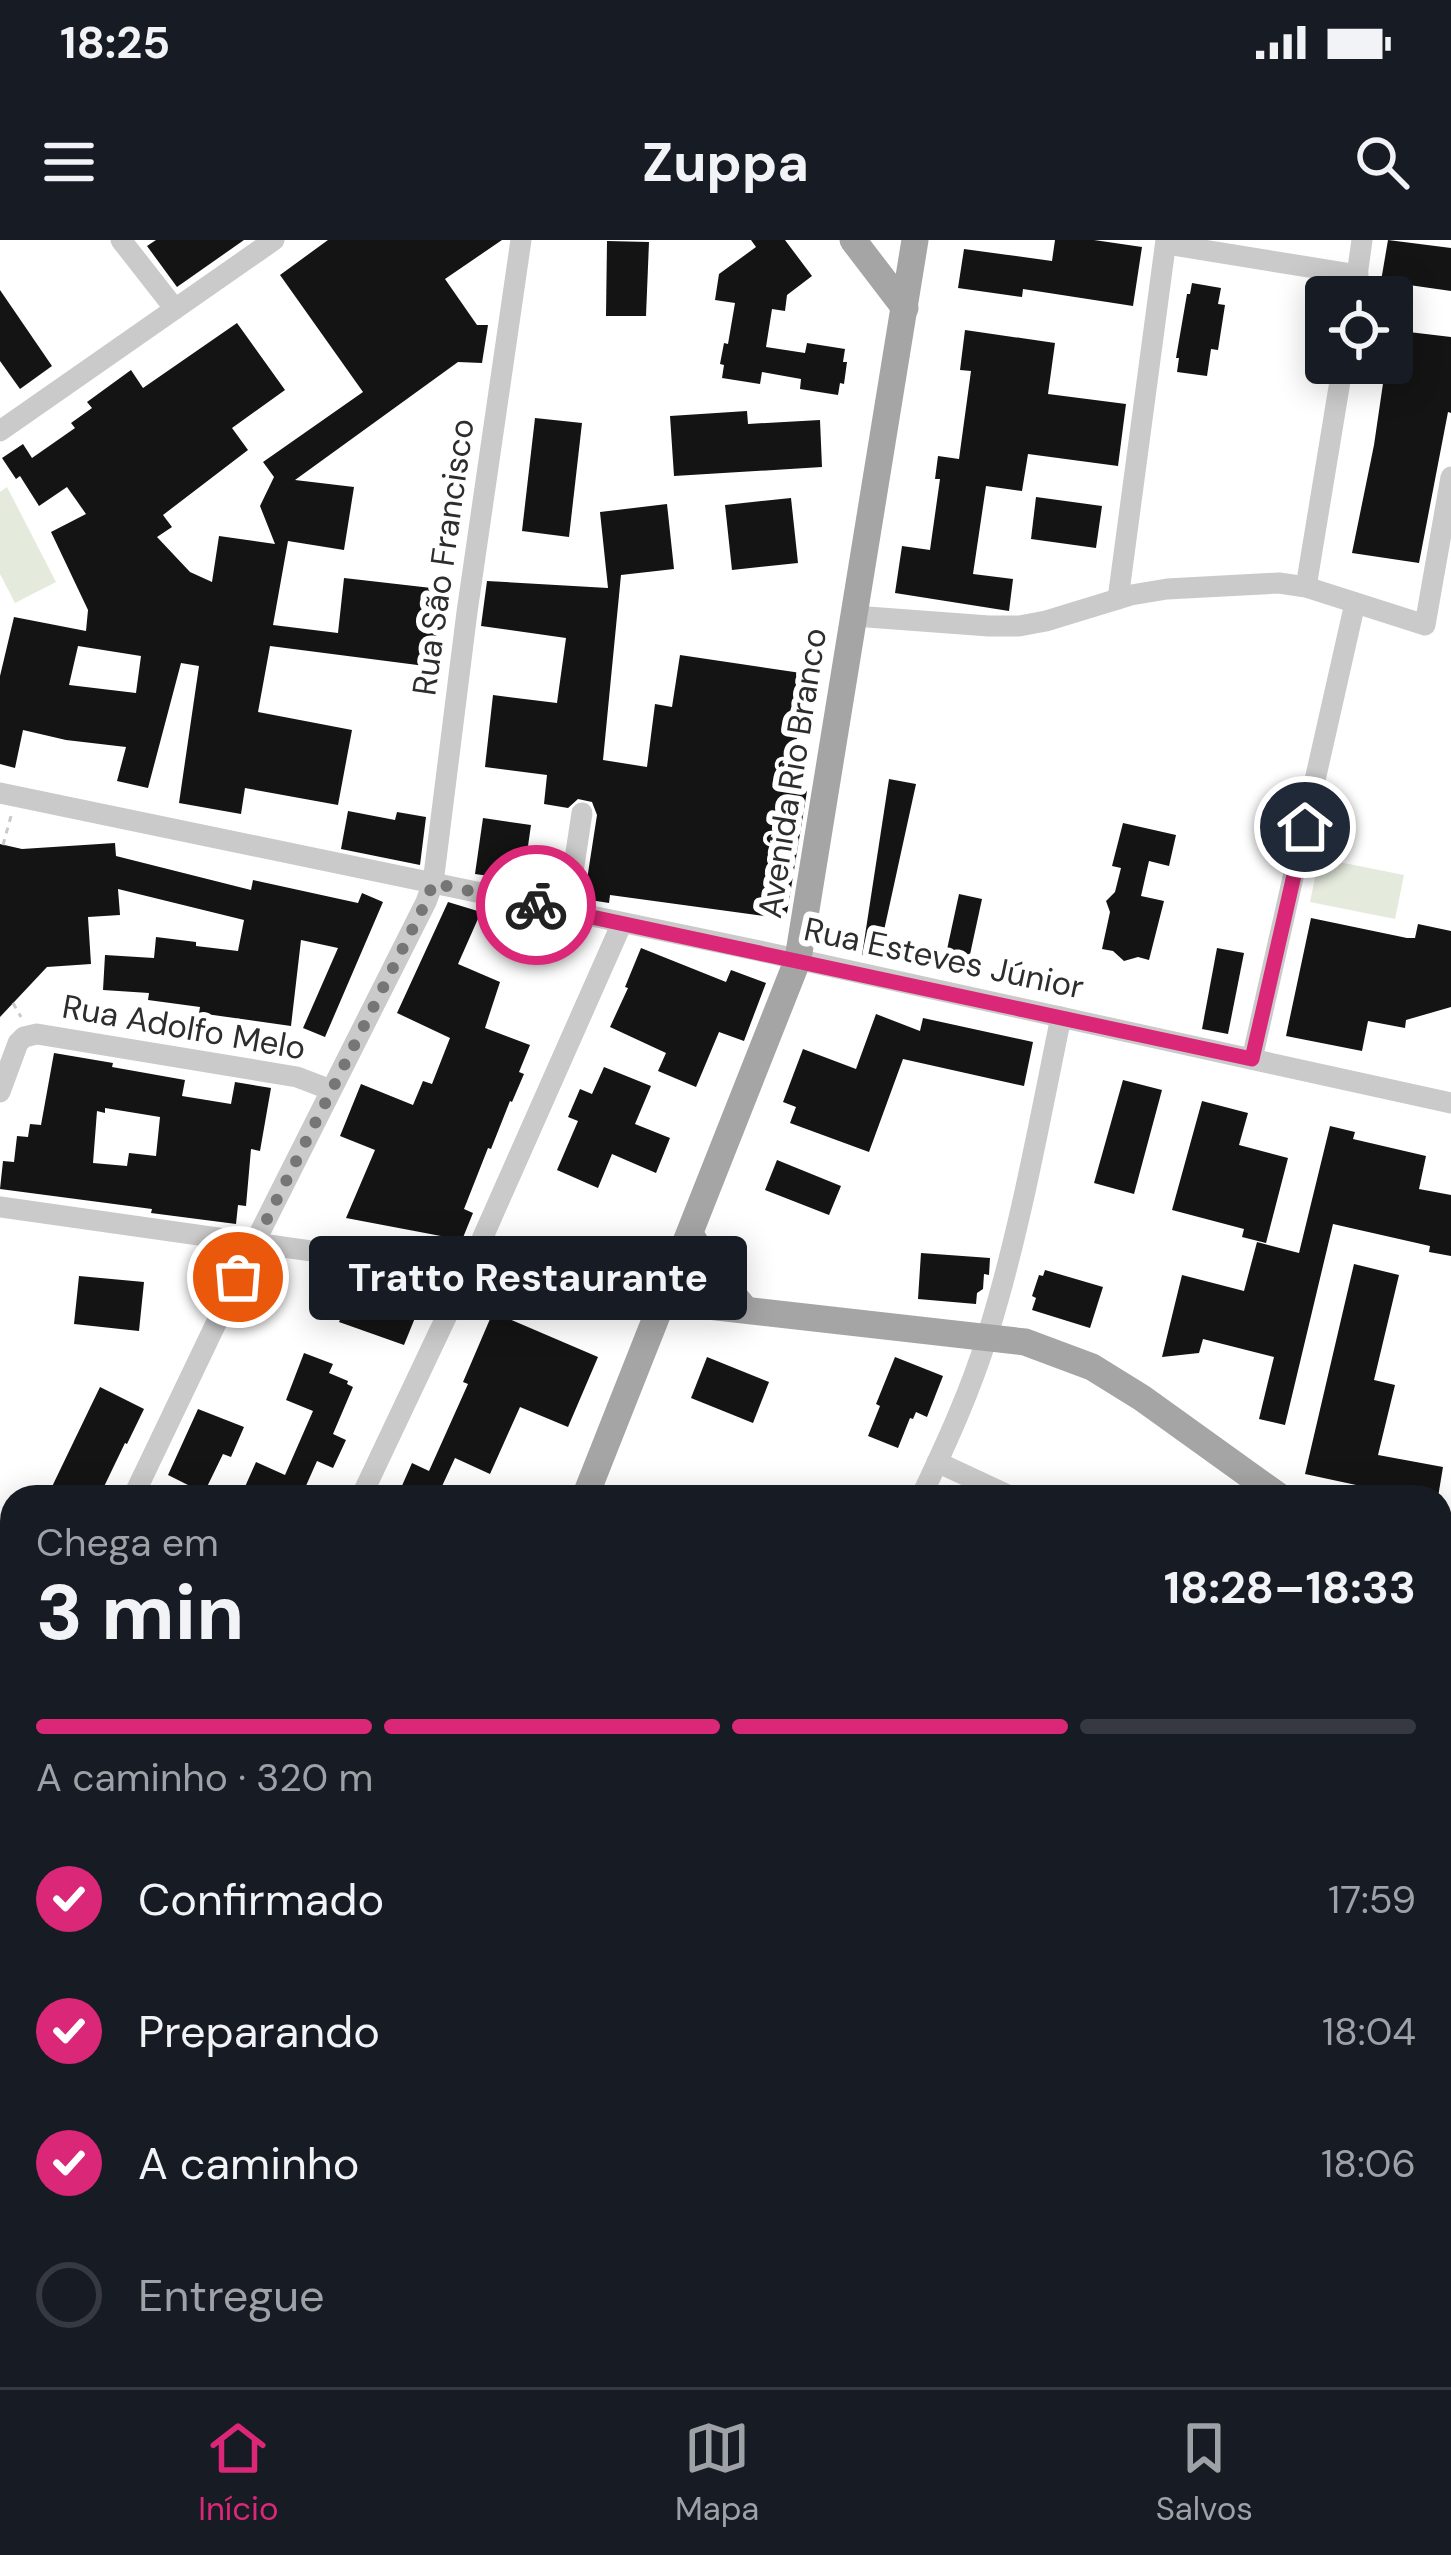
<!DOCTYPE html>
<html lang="pt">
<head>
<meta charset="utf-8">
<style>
  body { margin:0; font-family:"DM Sans",sans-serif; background:#20242c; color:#f1f3f6; height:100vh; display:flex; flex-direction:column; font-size:45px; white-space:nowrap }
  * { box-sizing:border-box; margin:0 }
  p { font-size:39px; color:#9ea1a6 }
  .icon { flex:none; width:66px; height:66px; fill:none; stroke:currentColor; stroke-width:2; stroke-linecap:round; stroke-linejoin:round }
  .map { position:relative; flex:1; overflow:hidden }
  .details { position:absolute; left:0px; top:1245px; width:1452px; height:903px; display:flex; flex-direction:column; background:#171b24; border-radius:36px 36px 0 0; box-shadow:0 6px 30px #0003 }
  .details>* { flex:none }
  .fabs { position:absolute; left:1305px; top:36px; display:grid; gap:24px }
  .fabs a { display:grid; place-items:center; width:108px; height:108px; border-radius:12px; background:#171b24; box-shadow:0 6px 30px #0003; font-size:60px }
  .pin { position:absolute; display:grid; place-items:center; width:102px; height:102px; color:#fff; margin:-51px; border:6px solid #fff; border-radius:50%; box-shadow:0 3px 12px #0007 }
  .courier { position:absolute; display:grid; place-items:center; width:120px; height:120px; margin:-60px; border:9px solid #db2777; border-radius:50%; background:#fff; color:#222; box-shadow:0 3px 15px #0007 }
  .bubble { position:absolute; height:84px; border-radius:12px; background:#171b24; box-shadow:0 6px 30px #0003; font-size:39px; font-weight:700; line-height:84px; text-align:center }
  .overview em { font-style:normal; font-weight:700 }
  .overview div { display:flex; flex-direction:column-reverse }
  .overview { display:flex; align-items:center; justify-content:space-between; height:204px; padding:0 36px }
  h1 { font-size:78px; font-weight:700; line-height:90px }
  .bar { display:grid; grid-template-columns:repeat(4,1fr); gap:18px 12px; align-content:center; height:144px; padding:0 36px }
  .bar i { height:15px; border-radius:9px; background:#363941 }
  .bar .on { background:#db2777 }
  .bar p { grid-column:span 4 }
  ol { padding:0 36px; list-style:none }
  li { display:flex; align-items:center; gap:36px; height:132px }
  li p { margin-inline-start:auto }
  li .icon { padding:12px; border-radius:50%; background:#db2777; color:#fff; stroke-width:4 }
  li:last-child { color:#9ea1a6 }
  li i { width:66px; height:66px; border:6px solid #363941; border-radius:50% }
  .status { display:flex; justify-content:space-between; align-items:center; height:84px; padding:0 60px; background:#171b24; direction:ltr }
  .status svg { height:33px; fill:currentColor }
  header { display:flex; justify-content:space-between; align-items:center; height:156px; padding:0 36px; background:#171b24; font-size:54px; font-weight:700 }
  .dock { display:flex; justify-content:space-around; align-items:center; height:168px; border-top:3px solid #363941; background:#171b24; font-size:33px; color:#9ea1a6 }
  .dock a { display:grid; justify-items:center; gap:6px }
  .dock .on { color:#db2777 }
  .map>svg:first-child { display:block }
  .green { fill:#e4eadc }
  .building { fill:#141414; fill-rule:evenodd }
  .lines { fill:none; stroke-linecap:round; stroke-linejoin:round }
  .path { stroke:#cacaca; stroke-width:3; stroke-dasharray:6 6; stroke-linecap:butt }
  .minor { stroke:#cacaca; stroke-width:21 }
  .major { stroke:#a5a5a5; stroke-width:27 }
  .done { stroke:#767676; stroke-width:12; stroke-dasharray:0 21.6 }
  .route { stroke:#db2777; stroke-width:15 }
  .labels { text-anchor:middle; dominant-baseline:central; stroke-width:12; stroke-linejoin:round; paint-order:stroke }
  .street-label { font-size:33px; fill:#2d2d2d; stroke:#fff }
</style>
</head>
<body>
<div class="status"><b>18:25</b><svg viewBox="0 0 49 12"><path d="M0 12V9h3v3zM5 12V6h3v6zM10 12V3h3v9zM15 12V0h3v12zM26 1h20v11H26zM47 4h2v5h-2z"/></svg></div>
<header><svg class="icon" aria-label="menu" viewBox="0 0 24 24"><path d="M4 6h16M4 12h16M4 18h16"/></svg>Zuppa<svg class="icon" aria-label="search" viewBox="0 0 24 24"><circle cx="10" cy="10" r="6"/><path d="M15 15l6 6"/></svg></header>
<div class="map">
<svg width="1451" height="2147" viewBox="0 0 1451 2147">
  <rect width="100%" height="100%" fill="#fff"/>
  <g class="green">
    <path d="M7,247l49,95 -41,21 -15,-29v-82z"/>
    <path d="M1319,618l85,17 -9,44 -85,-17z"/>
    <path d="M1440,1388l11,9v153l-11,-7z"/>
  </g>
  <g class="building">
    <path d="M156,0h88l-67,47 -30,-41z"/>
    <path d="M328,0h174l-57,39 32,46h11l-6,38 -24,-1 -163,118 59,7 -10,63 -56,-9 -15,84 65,8 6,-55 105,12 -4,43 -8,-1 -4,35 -163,-21 -12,66 94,18 -14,75 -93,-17 -4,26 -62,-11 20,-137 -18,-3 -33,125 -31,-7 9,-34 -60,-7 -43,-10 -8,38 -15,-4v-88l14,-59 72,14 2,-21 -37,-78 35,-18 -19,-27 -28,19 -19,-30 -4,3 -14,-21 21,-14 9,14 43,-30 -4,-5 21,-15 -5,-6 44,-32 12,18 94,-65 48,67 -53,38 16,22 -85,65 9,12 -15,10 33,35 22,10 7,-46 56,8 -15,-38 14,-29 -11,-15 100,-70 -83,-117zM78,406l63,10 -5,37 -67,-8z"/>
    <path d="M751,0h34l27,36 -25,19 -2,16 -13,-2 -6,38 39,6 2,-10 38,6 -2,13h4l-3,22 -4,-1 -2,12 -38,-6 1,-10 -39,-7 -2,12 -38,-6 2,-13 -4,-1 4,-21 4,1 7,-41 -20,-3 4,-26 37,-27z"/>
    <path d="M1055,0h39l48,7 -9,59 -110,-17 -1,8 -64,-9 6,-39 88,12z"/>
    <path d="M1388,0l63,8v43l-70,-10z"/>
    <path d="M607,1l42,1 -3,74h-40z"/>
    <path d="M1192,43l29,5 -3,16 7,1 -7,45 -7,-1 -4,27 -30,-4 2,-14h-3l11,-64h3z"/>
    <path d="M0,50l52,76 -32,23 -20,-28z"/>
    <path d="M965,90l90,13 -7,51 78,10 -8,62 -90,-12 -6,37 -36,-5 -13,88 40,5 -4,32 -114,-18 7,-47 28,4 10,-71h-5l3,-23 21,3 12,-88 -11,-1z"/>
    <path d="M1392,90l59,7v76l-3,-1 -29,151 -67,-10 22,-108 12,-82h6z"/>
    <path d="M747,171l1,13 72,-4 2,47 -148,9 -4,-60z"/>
    <path d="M535,178l47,5 -13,114 -47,-6z"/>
    <path d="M1036,257l66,9 -6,42 -65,-9z"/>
    <path d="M791,258l7,65 -66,7 -7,-65z"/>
    <path d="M667,264l7,65 -53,6 -18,185 44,7 8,-63 17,3 8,-52 121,18 -7,51 5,1 -10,63 18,3 -21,128 -176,-24 -1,8 -25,-4 13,-84 -5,-13 -14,-3 -10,9 -24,-4 3,-29 -62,-8 8,-72 64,8 9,-65 -85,-12 6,-45 121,7 -8,-76z"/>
    <path d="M889,539l27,5 -38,174 -16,-3z"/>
    <path d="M348,571l47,9 2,-8 29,5 -6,48 -79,-16z"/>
    <path d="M483,578l48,7 -8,56 -48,-7z"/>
    <path d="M1123,583l53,12 -7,31 -20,-5 -8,35 23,5 -15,59 -11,-3 -14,4 -11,-10 -11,-2 8,-37 -4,-11 9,-9 6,-24 -9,-2z"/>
    <path d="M115,603l1,13 135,34 2,-10 105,23 4,-10 21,9 -58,135 -22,-9 35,-80 -37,-8 -10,86 -92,-13 1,-6 -52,-7 1,-7 -46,-3 2,-35 49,3 2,-21 40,5v4l42,5 6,-31 -126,-31 2,26 -32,2 3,47 -44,3 -47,50v-173l22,5z"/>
    <path d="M959,654l23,5 -16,74 -23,-5z"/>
    <path d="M448,662l33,10 -23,52 42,18 -15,46 45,17 -11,27 5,2 -12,28 -2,-1 -19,48 -3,-1 -24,61 9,4 -11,27 -116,-22 29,-68 -35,-14 21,-52 52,21 10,-24 9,3 18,-46 -53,-25z"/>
    <path d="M1311,678l96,20h8l3,-14 33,7v76l-45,13 -1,8 -37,-7 -6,30 -76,-15z"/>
    <path d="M641,708l85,34 5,-12 35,13 -22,58 -25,-9 -23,55 -38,-16 8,-18 -56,-26 18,-39 -3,-1z"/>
    <path d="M1217,708l27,5 -16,81 -26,-5z"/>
    <path d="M876,774l44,17 3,-13 110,24 -9,44 -121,-27 -34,93 -79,-29 6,-16 -13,-5 20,-53 53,20z"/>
    <path d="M54,813l59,10 -1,4 73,13 -3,16 49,8 4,-22 36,6 -11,63 -9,-2 -5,57 -8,-1 -2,19 -85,-11 1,-4 -152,-20 3,-28 11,1 3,-26 11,1 2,-13 11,1zM105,868l55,9 -4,39 -27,-3 -2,13 -34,-3 4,-52 8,2z"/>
    <path d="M604,827l47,19 -16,38 35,14 -14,35 -44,-19 -14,34 -41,-18 21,-49 -10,-4 12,-28 12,5z"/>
    <path d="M1123,840l39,10 -28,104 -40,-11z"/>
    <path d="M1202,861l46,12 -9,32 49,13 -22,85 -24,-6 2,-8 -72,-19z"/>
    <path d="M1330,886l25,6 -2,7 73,17 -7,33 32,6v61l-22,-4 1,-6 -97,-22 -48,201 -26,-6 15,-62 -71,-18 -4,14 -37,4 20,-82 62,16 13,-49 42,11z"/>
    <path d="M777,920l64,26 -12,29 -64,-25z"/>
    <path d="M921,1013l69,5 -1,17 -5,-1 -1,15 -6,4 -1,11 -58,-5z"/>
    <path d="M1354,1024l45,11 -25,105 21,5 -17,70 65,12 -5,30h-26l-107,-23z"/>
    <path d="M1045,1030l58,17 -13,41 -58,-18 4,-12 -4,-2 7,-21 4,1z"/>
    <path d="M79,1036l65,6 -5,49 -65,-7z"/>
    <path d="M350,1056l69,12 -15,37 -65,-23z"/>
    <path d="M493,1072l105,45 -30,70 -48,-20 -30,67 -35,-16 -18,39h-40l15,-34 17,8 39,-87 -5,-2z"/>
    <path d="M304,1113l29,11 -4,9 19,8 -1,3 6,3 -20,47 13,6 -13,28 -16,-7 -16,36h-52l2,-5 -7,-3 12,-27 29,13 28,-64 -27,-11z"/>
    <path d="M707,1117l62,25 -16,41 -62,-25z"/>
    <path d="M895,1117l48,19 -16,41 -11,-5 -3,7 -3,-1 -12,30 -30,-12 12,-30 -4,-2z"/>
    <path d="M100,1147l44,22 -17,35 -2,-1 -26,54h-52z"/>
    <path d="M198,1169l46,18 -13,30 -8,-3 -19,39 -36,-18z"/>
  </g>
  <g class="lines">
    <g class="path">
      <path d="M3,605l8,-29"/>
      <path d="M13,763l8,14"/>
      <path d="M1440,1440l11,8"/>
      <path d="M1440,1476l11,-3"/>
      <path d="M0,1844l12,-16"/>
    </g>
    <g class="minor">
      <path d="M121,0l54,69"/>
      <path d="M1166,4l192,31"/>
      <path d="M1354,57l8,-57"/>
      <path d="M0,191l274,-191"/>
      <path d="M1306,347l37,-224"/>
      <path d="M1118,359l48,-359"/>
      <path d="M854,376l135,10h30l27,-5 85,-26 36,-6 112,-6 27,4 119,38 26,-148"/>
      <path d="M0,553l760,158 691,152"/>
      <path d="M567,671l15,-98"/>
      <path d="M1252,819l103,-456"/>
      <path d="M0,852l18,-49 6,-6 13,-3 260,43 34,13"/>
      <path d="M0,967l664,94"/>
      <path d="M937,1222l75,35"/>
      <path d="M133,1257l121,-253 172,-342 7,-19 34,-271 54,-372"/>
      <path d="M361,1257l106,-224 155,-350"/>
      <path d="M921,1257c25,-53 50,-107 67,-163 32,-103 51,-211 73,-317"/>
      <path d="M0,1333l12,8"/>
      <path d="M0,1475l12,-15"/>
      <path d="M1440,1633l11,-15"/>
      <path d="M1440,1771l11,77"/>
      <path d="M1440,1910l11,-23"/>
      <path d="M1026,2136l26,11"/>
      <path d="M343,2147l7,-11"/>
      <path d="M501,2147l5,-11"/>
      <path d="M833,2147l6,-11"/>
      <path d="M1177,2147l6,-11"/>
    </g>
    <g class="major">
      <path d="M853,0l52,68"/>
      <path d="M690,994l21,34 34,41"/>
      <path d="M664,1061l361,41 67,25 50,31 138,99"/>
      <path d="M585,1257l213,-538 117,-719"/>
      <path d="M1440,1379l11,9"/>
      <path d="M144,2147l6,-11"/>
    </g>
  </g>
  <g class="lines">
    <path class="done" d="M238,1037l188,-375 7,-19 103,22"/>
    <path class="route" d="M536,665l716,154 53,-232"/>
  </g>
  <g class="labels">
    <g class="street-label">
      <text transform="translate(443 317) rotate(-82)">Rua São Francisco</text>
      <text transform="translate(792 533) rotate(-81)">Avenida Rio Branco</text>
      <text transform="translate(944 718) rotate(12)">Rua Esteves Júnior</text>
      <text transform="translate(184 787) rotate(10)">Rua Adolfo Melo</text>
    </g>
  </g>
</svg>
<div class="fabs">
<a><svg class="icon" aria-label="locate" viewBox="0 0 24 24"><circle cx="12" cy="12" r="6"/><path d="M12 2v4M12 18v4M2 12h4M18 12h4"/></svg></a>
</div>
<div class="pin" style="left:238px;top:1037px;background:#ea580c"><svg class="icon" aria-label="bag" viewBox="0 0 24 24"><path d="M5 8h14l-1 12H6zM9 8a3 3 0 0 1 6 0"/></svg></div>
<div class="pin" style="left:1305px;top:587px;background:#1f2937"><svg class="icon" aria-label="home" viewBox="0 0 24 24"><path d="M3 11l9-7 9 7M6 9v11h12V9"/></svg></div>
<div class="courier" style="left:536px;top:665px"><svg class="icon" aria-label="bike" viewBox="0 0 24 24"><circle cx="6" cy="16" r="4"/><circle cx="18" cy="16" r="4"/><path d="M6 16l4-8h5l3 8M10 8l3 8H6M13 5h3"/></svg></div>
<div class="bubble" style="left:309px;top:996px;width:438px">Tratto Restaurante</div>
<section class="details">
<div class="overview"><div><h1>3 min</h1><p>Chega em</p></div><em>18:28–18:33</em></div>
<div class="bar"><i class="on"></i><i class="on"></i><i class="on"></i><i></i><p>A caminho · 320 m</p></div>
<ol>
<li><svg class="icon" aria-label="check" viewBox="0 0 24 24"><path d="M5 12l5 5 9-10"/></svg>Confirmado<p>17:59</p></li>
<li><svg class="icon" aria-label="check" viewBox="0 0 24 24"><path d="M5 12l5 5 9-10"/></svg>Preparando<p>18:04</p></li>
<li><svg class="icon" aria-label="check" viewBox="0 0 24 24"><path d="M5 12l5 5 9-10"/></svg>A caminho<p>18:06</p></li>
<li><i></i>Entregue</li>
</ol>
</section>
</div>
<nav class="dock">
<a class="on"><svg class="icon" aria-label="home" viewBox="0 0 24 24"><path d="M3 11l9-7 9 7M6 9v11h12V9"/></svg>Início</a>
<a><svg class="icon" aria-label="map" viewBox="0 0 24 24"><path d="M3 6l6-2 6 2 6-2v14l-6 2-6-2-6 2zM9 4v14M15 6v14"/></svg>Mapa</a>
<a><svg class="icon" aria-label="saved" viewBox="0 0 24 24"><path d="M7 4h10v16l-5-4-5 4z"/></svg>Salvos</a>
</nav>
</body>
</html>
